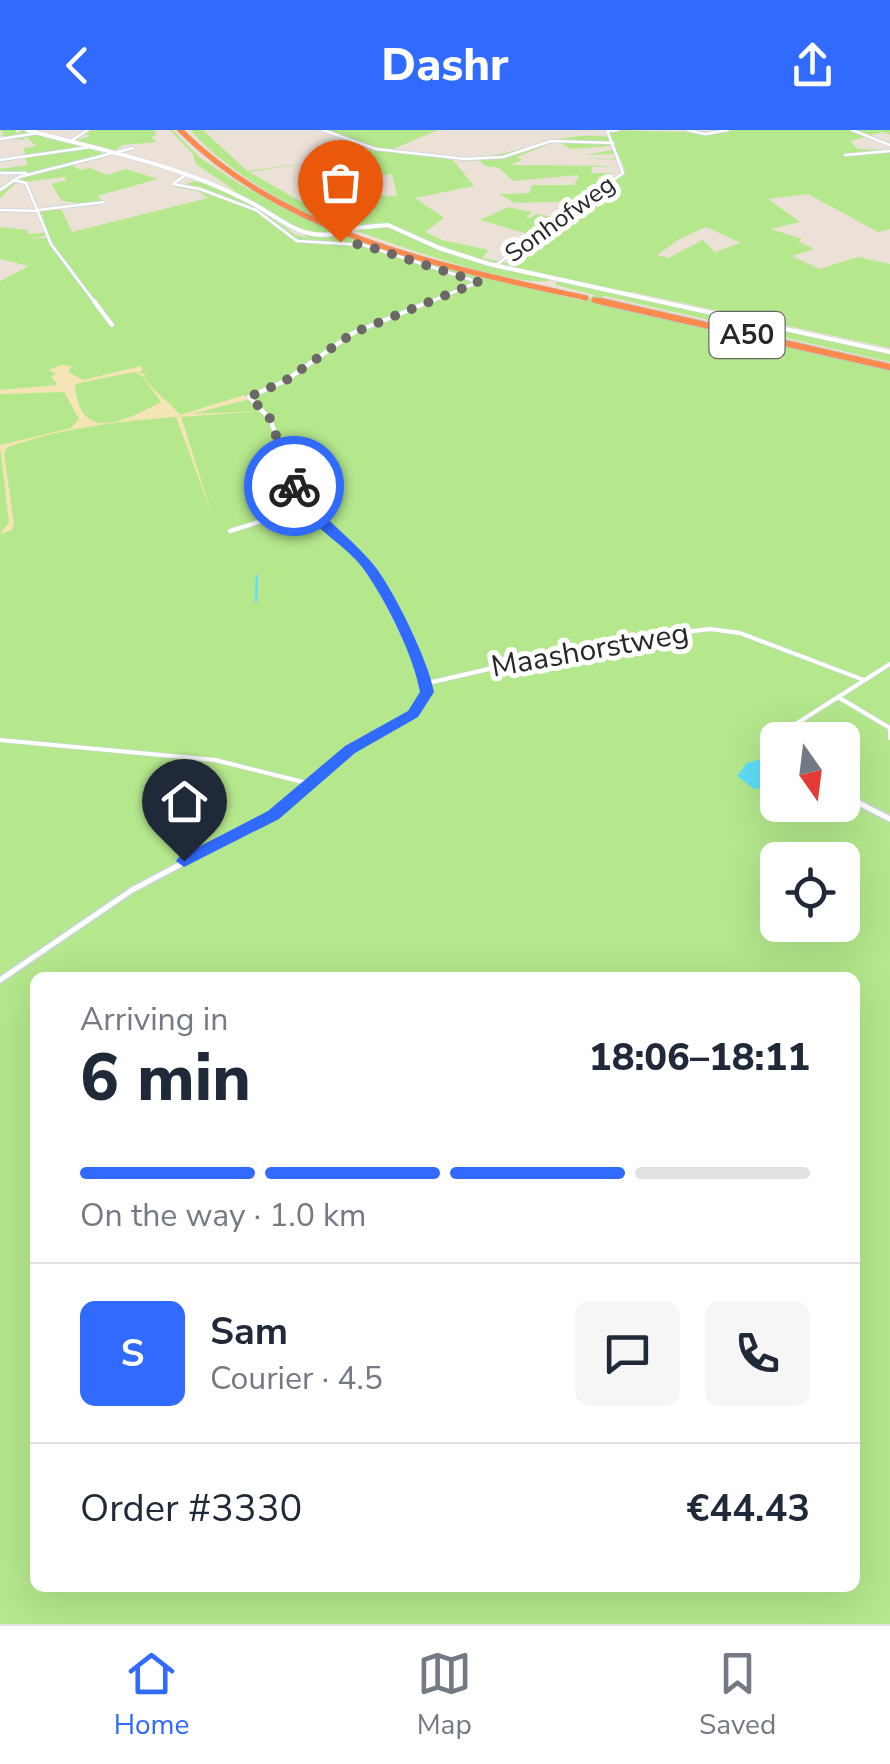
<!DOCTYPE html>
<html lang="en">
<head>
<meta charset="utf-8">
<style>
  body { margin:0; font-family:"Nunito Sans",sans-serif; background:#f6f6f7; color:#1f2937; height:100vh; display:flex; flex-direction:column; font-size:38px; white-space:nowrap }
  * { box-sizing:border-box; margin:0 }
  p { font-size:32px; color:#747a83 }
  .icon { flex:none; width:55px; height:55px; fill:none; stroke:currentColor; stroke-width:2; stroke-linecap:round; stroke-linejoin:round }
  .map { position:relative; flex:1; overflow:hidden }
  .details { position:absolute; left:30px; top:842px; width:830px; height:620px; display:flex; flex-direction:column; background:#fff; border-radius:15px; box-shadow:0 10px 40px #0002 }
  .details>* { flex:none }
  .needle { width:65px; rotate:166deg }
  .buttons { position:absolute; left:760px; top:592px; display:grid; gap:20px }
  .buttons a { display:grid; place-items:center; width:100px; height:100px; border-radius:15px; background:#fff; box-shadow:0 10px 40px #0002; font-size:50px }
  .pin { position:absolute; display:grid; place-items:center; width:85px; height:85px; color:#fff; margin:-102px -42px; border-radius:50% 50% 50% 0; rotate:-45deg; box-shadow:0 0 10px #0007 }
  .pin .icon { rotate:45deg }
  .courier { position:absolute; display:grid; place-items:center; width:100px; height:100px; margin:-50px; border:8px solid #306aff; border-radius:50%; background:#fff; color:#222; box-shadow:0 2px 12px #0007 }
  .overview em { font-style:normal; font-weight:800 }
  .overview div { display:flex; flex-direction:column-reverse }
  .overview { display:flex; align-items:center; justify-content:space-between; height:170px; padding:0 50px }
  h1 { font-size:65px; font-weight:800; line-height:75px }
  .bar { display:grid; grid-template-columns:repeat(4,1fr); gap:15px 10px; align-content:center; height:120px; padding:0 50px }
  .bar i { height:12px; border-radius:8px; background:#e0e1e3 }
  .bar .current { background:#306aff }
  .bar p { grid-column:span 4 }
  .line { display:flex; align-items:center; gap:25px; padding:0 50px; border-top:2px solid #e0e1e3 }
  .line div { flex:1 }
  .round { display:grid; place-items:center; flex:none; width:105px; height:105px; border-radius:15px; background:#f6f6f7 }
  header { display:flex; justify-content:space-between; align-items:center; height:130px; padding:0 50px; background:#306aff; color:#fff; font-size:45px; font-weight:800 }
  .tabs { display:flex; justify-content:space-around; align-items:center; height:140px; border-top:2px solid #e0e1e3; background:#fff; font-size:28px; color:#747a83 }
  .tabs a { display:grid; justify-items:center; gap:5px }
  .tabs .current { color:#306aff }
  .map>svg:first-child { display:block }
  .green { fill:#b5e88d; fill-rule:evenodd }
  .sand { fill:#f5e5b6; fill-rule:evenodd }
  .water { fill:#5fdef8 }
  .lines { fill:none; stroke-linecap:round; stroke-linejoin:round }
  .stream { stroke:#5fdef8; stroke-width:2.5 }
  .street-far2-casing { stroke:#ccd2e2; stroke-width:4 }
  .street-far1-casing { stroke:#ccd2e2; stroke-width:5 }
  .street-casing { stroke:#ccd2e2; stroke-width:8 }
  .secondary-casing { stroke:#ccd2e2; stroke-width:5 }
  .highway-far1-casing { stroke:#c3c3c3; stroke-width:6 }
  .highway-casing { stroke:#c3c3c3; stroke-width:8 }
  .street-far2 { stroke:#fff; stroke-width:2.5 }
  .street-far1 { stroke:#fff; stroke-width:4 }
  .street { stroke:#fff; stroke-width:5 }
  .secondary { stroke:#fff; stroke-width:4 }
  .highway-far1 { stroke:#ff8a4e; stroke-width:5 }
  .highway { stroke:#ff8a4e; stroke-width:6 }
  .secondary-bridge-casing { stroke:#ccd2e2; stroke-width:5; stroke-linecap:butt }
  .secondary-bridge { stroke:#fff; stroke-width:4 }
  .route { fill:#306aff }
  .done { stroke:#6c6865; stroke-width:10; stroke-dasharray:0 18 }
  .labels { text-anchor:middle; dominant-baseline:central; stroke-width:10; stroke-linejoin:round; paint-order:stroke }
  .far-street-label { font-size:25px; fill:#272727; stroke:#fff }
  .shield { fill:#fff; stroke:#686868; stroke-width:2.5 }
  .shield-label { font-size:28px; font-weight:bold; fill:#272727 }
  .street-label { font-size:30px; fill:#272727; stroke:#fff }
</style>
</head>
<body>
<header><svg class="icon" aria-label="back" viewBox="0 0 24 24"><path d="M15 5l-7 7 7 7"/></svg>Dashr<svg class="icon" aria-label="share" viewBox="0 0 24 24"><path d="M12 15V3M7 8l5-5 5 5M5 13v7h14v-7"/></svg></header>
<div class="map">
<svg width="890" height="1494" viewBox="0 0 890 1494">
  <rect width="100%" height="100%" fill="#ece1d7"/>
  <g class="green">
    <path d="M0,0h16v4l6,-4 28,8 -8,7 10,-7 51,15 -15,9 -16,3 8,5 10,-2 17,7 19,-6 32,10 -61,17 8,6 -44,6 11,24 136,-34 -10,-7 -23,-4 21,-6 15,4 36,16 49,34 13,3 -53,-34 -56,-23 34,9 -38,-26 -3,-10 -23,-24h3l26,27 42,28 96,48 -15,6 23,-5 82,28 156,39 12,-6 -39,-10 1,-8 -92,-21 -72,-31 -20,-2 22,5 42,21 115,31c-31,10 -162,-37 -198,-50l18,-7c-7,1 -16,5 -23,5 -36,-2 -138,-68 -158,-98h12l44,41 91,-12 33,-9 -13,-5 -31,5 -5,-4 28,-5 -29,-11h117l-45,19c25,5 77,12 102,6 34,-7 79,-25 112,-18l-1,-7 15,34 -3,-4 -34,-2 34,1 -2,-5 -32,1 29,-5 -1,-4 -41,3 -14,-8 -40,16 5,3 -12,5 112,1 1,5 -2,-5 -29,1 -1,6h23l-17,4 15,3 13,-10 -17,-40c19,0 102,4 108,0h174v5l-7,-3 -15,4 22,6 -2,3 -23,-8 -15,4 8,8 32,1v79l-12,3 -70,-38 -40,5 32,23 -29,7 31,10 -4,3 17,7 -23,7 27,13 39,-12 32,7v84l-258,-56 -18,1 276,61v8l-285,-66 -14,6 299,67v1255h-890v-1343l29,-15 -29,-7v-32l28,3 -1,4 17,-1 2,3 -18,3 22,-1 -10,-28 39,-7 -17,-2 -11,-17 15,-4 -1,-3 -49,6 -16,15v-6l29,-18 -29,-1v-4l28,-4 -3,-7 -23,4 -2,-3 26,-3 -3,-8 13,-2 -12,-11 1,5 -25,-2 5,-2h-5l4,-2zM347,27l12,22 33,-5 5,22 -24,-1 -31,17 -42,-11 -51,-29 73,-11 6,5 12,-1 17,14 -11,-14zM453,30l27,1 5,5 14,2 14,13 66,-6 -5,10h-42l-2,8 -31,1 16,9 66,-2 -21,16 16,-6 -22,16 8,-8 -25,-5 -7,4 -4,-1 6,-5 -24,-5 -28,13 55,16 -7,6 -23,-4 20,5 -12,8 6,-3 14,6 -11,3v6h-19l7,-6 -12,4 -16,-3 7,-8 -47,-10 -17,-8 19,-14 -29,-20 59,-12zM706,97l35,16 -26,9 -12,-12 -35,18 -11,-3 21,-15zM778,610h64v65h-64zM778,730h64v65h-64zM35,848h820v610h-820z"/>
    <path d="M91,0h64l1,5 -5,2 6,5 -34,3 -11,7 -40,-11 19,-5 -7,-2z"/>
  </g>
  <path class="sand" d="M61,235l11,1 -4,6 15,8 58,-14 2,4 -6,3 10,1 -4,2c12,18 25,24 37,39l64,-20 6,4 -58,15 72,-3 -83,6 31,97 -36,-97c-56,4 -115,11 -168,30l-4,6 10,72 -2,5 -12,4 9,-11 -9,-78 71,-17 8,-9 -15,-27 -64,2v-4l58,-5 -7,-8 5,-4 -8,-3zM134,242l8,4 19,26c-36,19 -81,43 -86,-17l4,-2z"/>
  <path class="water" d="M771,626l6,2v28l-23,3 -17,-13 10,-13z"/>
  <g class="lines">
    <path class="stream" d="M256,471l1,-25"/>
    <defs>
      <g id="street-far2">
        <path d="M323,0l53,19 89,10 38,-2 48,-16 62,2"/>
        <path d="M687,0l18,4 23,-4"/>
        <path d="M852,0l38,15"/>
        <path d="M608,1l10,-1"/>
        <path d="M0,9l38,-6"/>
        <path d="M69,12l19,-12"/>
        <path d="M845,25l45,-4"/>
        <path d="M0,30l90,-13"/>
        <path d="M0,43h26"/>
        <path d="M184,46l-11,8 27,5 56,21 41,31 67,4 114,37 -53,22"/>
        <path d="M13,50l13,3 25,61 45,60"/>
        <path d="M0,60l19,-13 114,-29"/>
        <path d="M0,80l38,1"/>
        <path d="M38,80l66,-8"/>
        <path d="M496,135l127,-92 -16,-43"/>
      </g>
      <g id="street-far1">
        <path d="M94,171l18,24"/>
        <path d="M249,267l36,-16 68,-48 78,-32"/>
        <path d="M249,267l21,22 29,79 70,69 59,116"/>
        <path d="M230,401l76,-24"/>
        <path d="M428,553l182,-42 100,-12 30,4 124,47"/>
        <path d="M838,567l52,31"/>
        <path d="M890,598v10"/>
        <path d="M0,610l215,20 96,24"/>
        <path d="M783,610l5,-11 102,-65"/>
        <path d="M842,665l22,11"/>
        <path d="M285,676l65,-57 63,-35 11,-13 4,-18"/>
      </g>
      <g id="street">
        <path d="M859,673l31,16"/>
        <path d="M0,850l132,-90 142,-75 13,-12"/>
      </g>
      <g id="secondary">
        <path d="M27,0c74,20 153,35 221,71 32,16 52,41 91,32"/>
        <path d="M355,98l33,-3 51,23 50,16 401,88"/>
      </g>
      <g id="highway-far1">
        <path d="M180,0c108,107 262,136 406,168"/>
        <path d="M594,170l17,4"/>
      </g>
      <path id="highway" d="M600,171l290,66"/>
    </defs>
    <use href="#street-far2" class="street-far2-casing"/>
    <use href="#street-far1" class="street-far1-casing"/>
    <use href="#street" class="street-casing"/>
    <use href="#secondary" class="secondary-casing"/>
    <use href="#highway-far1" class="highway-far1-casing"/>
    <use href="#highway" class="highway-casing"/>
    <use href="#street-far2" class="street-far2"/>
    <use href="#street-far1" class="street-far1"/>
    <use href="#street" class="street"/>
    <use href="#secondary" class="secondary"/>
    <use href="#highway-far1" class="highway-far1"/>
    <use href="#highway" class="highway"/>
    <defs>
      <path id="secondary-bridge" d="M339,103l16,-5"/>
    </defs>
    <use href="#secondary-bridge" class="secondary-bridge-casing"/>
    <use href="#secondary-bridge" class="secondary-bridge"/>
  </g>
  <path class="route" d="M290,353h8c20,33 51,52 75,81 20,24 56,98 61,128l-16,25 -63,36 -76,66 -95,48 -8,-6 3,-4 89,-46 77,-65 63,-35 12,-19c-6,-36 -34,-91 -55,-121 -20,-30 -71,-51 -75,-88z"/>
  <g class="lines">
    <path class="done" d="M294,356l-25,-70 -20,-19 36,-16 68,-48 125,-51 -114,-37 -24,-3"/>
  </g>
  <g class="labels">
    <g class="far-street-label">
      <text transform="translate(560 89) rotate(-36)">Sonhofweg</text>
    </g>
    <rect class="shield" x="709.5" y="182" width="75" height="46" rx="8"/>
    <g class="shield-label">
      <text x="747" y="205">A50</text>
    </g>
    <g class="street-label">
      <text transform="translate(590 520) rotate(-10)">Maashorstweg</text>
    </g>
  </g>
</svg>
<div class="buttons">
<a><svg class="needle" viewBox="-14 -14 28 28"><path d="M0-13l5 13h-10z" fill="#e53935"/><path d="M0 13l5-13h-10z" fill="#747a83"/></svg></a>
<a><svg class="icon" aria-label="locate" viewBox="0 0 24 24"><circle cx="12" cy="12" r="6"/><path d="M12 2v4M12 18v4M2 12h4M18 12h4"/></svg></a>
</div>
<div class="pin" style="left:340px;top:112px;background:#ea580c"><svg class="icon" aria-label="bag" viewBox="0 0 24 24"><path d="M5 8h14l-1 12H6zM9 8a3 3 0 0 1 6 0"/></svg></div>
<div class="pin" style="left:184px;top:731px;background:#1f2937"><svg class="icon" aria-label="home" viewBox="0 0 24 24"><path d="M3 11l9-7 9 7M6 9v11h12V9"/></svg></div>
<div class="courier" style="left:294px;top:356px"><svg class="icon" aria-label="bike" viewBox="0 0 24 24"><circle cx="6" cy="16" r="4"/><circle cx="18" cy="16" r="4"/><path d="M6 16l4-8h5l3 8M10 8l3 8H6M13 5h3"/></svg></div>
<section class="details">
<div class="overview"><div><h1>6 min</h1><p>Arriving in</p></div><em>18:06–18:11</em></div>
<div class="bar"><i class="current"></i><i class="current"></i><i class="current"></i><i></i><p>On the way · 1.0 km</p></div>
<div class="line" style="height:180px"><b class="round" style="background:#306aff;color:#fff">S</b><div><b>Sam</b><p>Courier · 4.5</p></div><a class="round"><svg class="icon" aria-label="chat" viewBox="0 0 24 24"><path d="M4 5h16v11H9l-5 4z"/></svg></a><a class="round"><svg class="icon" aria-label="phone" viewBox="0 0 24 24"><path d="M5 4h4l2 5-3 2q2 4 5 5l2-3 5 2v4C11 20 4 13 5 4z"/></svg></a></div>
<div class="line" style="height:130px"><div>Order #3330</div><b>€44.43</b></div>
</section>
</div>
<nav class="tabs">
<a class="current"><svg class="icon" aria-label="home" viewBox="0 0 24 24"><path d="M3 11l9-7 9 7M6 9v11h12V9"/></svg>Home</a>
<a><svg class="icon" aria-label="map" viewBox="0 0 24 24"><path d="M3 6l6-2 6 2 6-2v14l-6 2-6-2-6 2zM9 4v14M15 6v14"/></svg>Map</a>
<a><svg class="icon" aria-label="saved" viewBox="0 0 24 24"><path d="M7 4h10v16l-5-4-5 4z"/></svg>Saved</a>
</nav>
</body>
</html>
